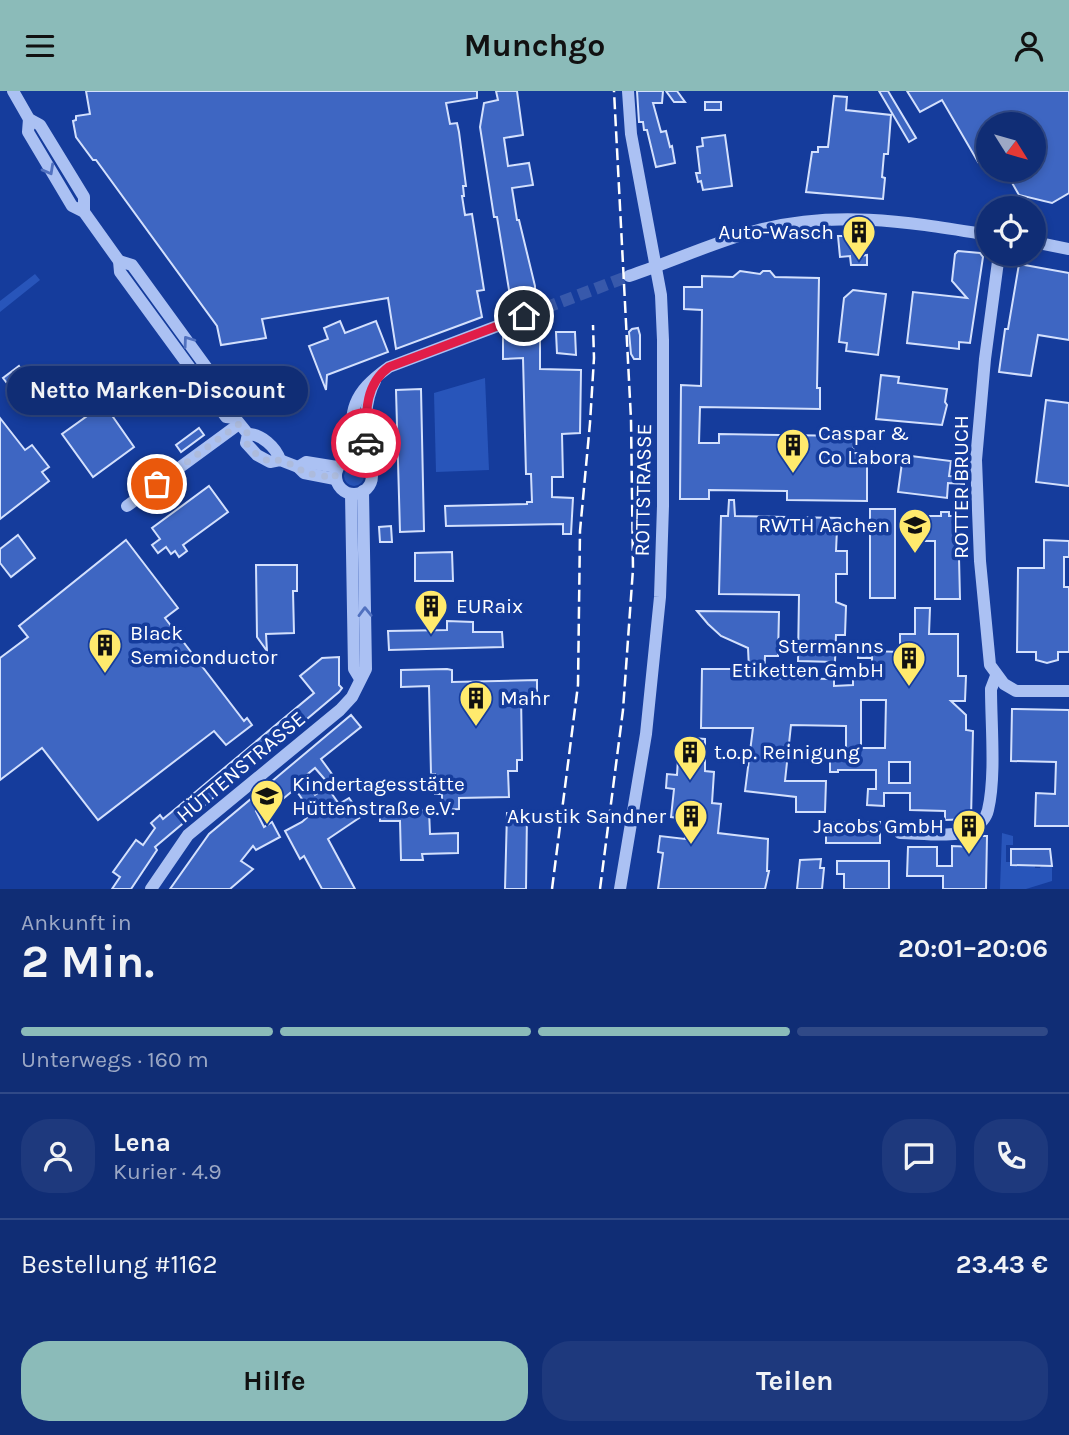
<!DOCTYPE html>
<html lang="de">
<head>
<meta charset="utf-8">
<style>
  body { margin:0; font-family:Karla,sans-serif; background:#1e397d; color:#f1f3f6; height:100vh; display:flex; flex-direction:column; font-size:26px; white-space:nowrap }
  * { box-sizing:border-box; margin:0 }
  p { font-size:23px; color:#9ca8c5 }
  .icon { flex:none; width:38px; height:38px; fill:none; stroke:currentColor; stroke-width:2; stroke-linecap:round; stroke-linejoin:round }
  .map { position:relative; height:798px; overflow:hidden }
  .side { display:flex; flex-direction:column; background:#102d75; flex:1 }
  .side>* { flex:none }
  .needle { width:46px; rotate:127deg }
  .tools { position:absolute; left:976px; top:21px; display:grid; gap:14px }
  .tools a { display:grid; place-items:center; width:70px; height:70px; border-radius:50%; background:#102d75; box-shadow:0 4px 10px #0003,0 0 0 2px #304987; font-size:35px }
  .pin { position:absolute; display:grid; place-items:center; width:60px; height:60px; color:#fff; margin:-30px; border:4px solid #fff; border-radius:50%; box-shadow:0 2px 7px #0007 }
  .courier { position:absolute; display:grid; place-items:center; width:70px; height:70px; margin:-35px; border:5px solid #e11d48; border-radius:50%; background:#fff; color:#222; box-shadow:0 2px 9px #0007 }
  .bubble { position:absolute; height:49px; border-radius:24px; background:#102d75; box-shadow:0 4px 10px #0003,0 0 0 2px #304987; font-size:23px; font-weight:700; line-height:49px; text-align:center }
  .head em { font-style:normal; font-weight:700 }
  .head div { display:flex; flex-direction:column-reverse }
  .head { display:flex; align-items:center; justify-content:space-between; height:119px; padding:0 21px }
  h1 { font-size:46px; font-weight:700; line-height:52px }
  .bar { display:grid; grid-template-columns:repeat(4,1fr); gap:10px 7px; align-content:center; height:84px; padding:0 21px }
  .bar i { height:9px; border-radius:5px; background:#304987 }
  .bar .current { background:#8bbbb9 }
  .bar p { grid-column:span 4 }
  .line { display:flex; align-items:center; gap:18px; padding:0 21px; border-top:2px solid #304987 }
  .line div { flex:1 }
  .round { display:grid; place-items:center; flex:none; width:74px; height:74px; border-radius:28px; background:#1e397d }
  .cta { display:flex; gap:14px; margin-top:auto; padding:14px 21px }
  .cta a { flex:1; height:80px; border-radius:28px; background:#8bbbb9; color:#111; font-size:28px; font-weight:700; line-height:80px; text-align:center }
  .cta a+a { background:#1e397d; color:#f1f3f6 }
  header { display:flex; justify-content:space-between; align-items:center; height:91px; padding:0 21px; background:#8bbbb9; color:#111; font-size:32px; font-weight:700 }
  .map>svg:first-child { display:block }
  .green { fill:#2855ba }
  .building { fill:#3e66c2; stroke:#d3e0fd; stroke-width:2; fill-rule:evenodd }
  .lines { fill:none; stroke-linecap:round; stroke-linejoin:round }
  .minor-tunnel { stroke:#3859ab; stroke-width:12; stroke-dasharray:12 6; stroke-linecap:butt }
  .minor { stroke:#abc1f3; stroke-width:12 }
  .rail { stroke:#fff; stroke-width:2.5; stroke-dasharray:12 5; stroke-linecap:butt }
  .oneway { stroke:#5171bf }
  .done { stroke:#adbbdc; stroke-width:7; stroke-dasharray:0 12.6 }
  .route { stroke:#e11d48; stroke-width:9 }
  .labels { text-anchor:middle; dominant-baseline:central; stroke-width:7; stroke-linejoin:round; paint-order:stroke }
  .poi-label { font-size:21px; fill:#fff; stroke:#153c9c; text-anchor:start }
  .street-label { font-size:21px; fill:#fff; stroke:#153c9c }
</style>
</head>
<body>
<header><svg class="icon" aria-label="menu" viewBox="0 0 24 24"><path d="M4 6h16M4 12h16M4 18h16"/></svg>Munchgo<svg class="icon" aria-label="person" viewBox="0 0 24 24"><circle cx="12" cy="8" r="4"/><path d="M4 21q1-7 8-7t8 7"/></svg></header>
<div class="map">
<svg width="1069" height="798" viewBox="0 0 1069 798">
  <rect width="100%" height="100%" fill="#153c9c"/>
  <g class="green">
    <path d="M35,183l5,6 -40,32v-11z"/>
    <path d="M485,287l4,92 -53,2 -2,-79z"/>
    <circle cx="354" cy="385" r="10"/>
    <path d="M1002,742l11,3v9h-7v17h5l1,3h23v3h5l1,-2h11v15l-26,8h-26z"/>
  </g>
  <g class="building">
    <path d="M86,0h391v7l-31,5 4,21 7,-1 2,9 7,54h-3l1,10h-2l3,19 7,-1 12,76 -7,1 5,26 -86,32 -8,-51 -126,21 4,19 -45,7 -4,-19 -121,-166h-3l-17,-23 -3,-16 3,-1v-4l14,-2z"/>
    <path d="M496,0h21l6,44 -19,3 4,28 21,-3 4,22 -21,3 5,32h2l16,66v12l-24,4 -14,-85h-3l-14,-90 4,-24 14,-3z"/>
    <path d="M637,0h26l-1,12h-9l8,29 5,-1 4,16 2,-1 3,17 -19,4 -9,-37h-3l-1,-8h-4z"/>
    <path d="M666,0h11l8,11h-11z"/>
    <path d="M879,0h9l28,47 -7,4z"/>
    <path d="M907,0h162v102l-17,10 -33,-8 -12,-21 8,-4h19v-46h-45v32l-11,6 -36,-62 -22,12z"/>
    <path d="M834,5l13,1 -1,13 45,5 -3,39h-4l-2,23 3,1 -2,21 -77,-7 6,-40h6v-5h10z"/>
    <rect x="705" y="11" width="16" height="8"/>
    <path d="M725,44l7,51 -29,4 -2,-9 -3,1 -2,-9h4l-3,-26 6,-1 -1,-8z"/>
    <path d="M838,145h21l1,20 7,-1v10h-16l-1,-9 -10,1z"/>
    <path d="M958,160l22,2 3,4 -13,86 -11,-1v7l-52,-6 6,-51 54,6 -15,-17 3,-27z"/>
    <path d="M1019,173l50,9v67l-31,-5 -7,41 -32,-4 6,-43h3z"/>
    <path d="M740,180l20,3 3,-3h7l5,6 44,1 -2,110h3v21l-120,-2 -1,36h20v-9l135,2 -1,17h9v8h5v40l-80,-1v-9l-78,-1v9h-29l1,-114 20,1 1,-76 -18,-1v-22h18v-11l31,1z"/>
    <path d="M853,199l33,4 -8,61 -32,-4 1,-8 -8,-1 5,-44z"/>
    <path d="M340,230l5,12 31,-12 12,31 -61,23 -1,15 -17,-44 19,-7 -4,-11z"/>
    <path d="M536,231l4,3v44l41,1 -1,63 -18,1 1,43h-11v20l21,1 -2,36h-8v-10l-117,2 -1,-20 82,-2v-2h5l-1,-28h-5l-3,-116 -20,1v-25z"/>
    <path d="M638,237l2,7v24h-6l-3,-5 -2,-22 3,-3z"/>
    <path d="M556,241h19l1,23 -19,-2z"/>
    <path d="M19,275l29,38 -10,8 -5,-7 -6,4 -24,-31z"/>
    <path d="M881,284l18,2 -1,6 49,6 -2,13 2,3 -5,20 -66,-6z"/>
    <path d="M421,298l3,142 -24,1 -4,-142z"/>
    <path d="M1046,309l23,3v83l-33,-4z"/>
    <path d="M104,313l30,43 -41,30 -31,-43z"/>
    <path d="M0,327l25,32 7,-5 17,22 -7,5 7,9 -49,38z"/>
    <path d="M199,337l5,7 -23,17 -5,-7z"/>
    <path d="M903,364l48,6 -2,15 15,1v7l-16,-1 -1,15 -49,-6z"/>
    <path d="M209,395l19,26 -45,33 4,6 -8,6 -4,-6 -4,3 -5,-7 -8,6 -6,-8 8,-6 -8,-11z"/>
    <path d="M729,409h5l1,16 105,2v11h-3l-1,22h11v23h-11v28l10,4 -1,29h-9l-1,27 -37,-1 1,-66 -80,-1 2,-78h7z"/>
    <rect x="870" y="418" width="25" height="89"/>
    <path d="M941,421h8v4h9l2,83h-25v-58h-11v-25h17z"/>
    <path d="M391,435l1,16h-12l-1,-15z"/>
    <path d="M18,444l17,23 -24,19 -11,-14v-14z"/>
    <path d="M126,449l52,68 -13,10 79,103 3,-3 5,7 -26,20 -12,-14 -116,89 -56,-72 -42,32v-122l28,-21 -9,-11z"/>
    <path d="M1044,449l25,1v16h-5v30h5v65h-11v8l-11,3 -11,-3v-8h-19l1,-84h26z"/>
    <path d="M452,461l1,29h-38v-28z"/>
    <path d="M256,474h41v26h-4l1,42 -28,1 1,17 -10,-14z"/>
    <path d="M915,517h15l-1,26h29v42h8l-1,25h-14l15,14v15l7,1 -2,88 -26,1v-9l-35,-1v-17h-26v13l-17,-1 1,-16h8v-19h-38v2h-8v-24h16v-22l-55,-1 -6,56h41l-1,31h-29v-15l-51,-6 8,-63h-52l1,-59h47l-1,-21 -27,-12 -13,-12 -11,-13 82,1 -1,44h-13l-1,22 70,1v7l19,-1v-10h19v-24l28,1v-18h15zM861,609h25l-1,48h-24zM889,671h21v21h-21z"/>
    <path d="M447,530l26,1v10h29l1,15 -114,3 -1,-19 59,-1z"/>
    <rect x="858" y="557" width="14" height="10"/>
    <path d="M339,566v28l3,3 -3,4 -184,155 2,3 -26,39h-19l8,-12 -7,-5 23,-32 7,5 12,-17 -4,-5 9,-8 3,4 11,-9 140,-117 -14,-17 22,-18z"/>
    <path d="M447,578l5,1v12l85,-2v14h-16l1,66h-5v11h-9l1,26 -50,1v11l-17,1v-16h-7v-20h-4l-2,-88 -28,1v-17z"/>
    <path d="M1012,618l57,1v116h-34l1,-33 19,1 1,-32 -45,-1z"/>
    <path d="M351,624l10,12 -40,32 19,26 -6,5 -19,-22 -12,10 12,17 12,-8 12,17 10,-6 13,18 -34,23 27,50h-33l-18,-33 -4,3 -15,-28 17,-9 10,-9 -17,-24 -22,18 -6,-11 -11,15 8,16 8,-5 8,15 -24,13 -3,-4 -12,15 12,8 -23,20h-60l39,-55z"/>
    <path d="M692,647l13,1v32l9,1 -2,31 9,1 -3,29 50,6 -1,32h2l-4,18h-107l5,-36 -5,-1 2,-16 25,3 3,-20 -17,-2 3,-28 -8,-1 1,-14 10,1 2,-33h13z"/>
    <path d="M380,713h9v7l40,-1 1,24 28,-1v20l-36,1 1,6h-22l-1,-39h-20z"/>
    <path d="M507,722h20l-1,76h-21z"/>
    <path d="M853,731h27v21h-54v-20z"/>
    <path d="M978,745h9l-1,53h-43v-13h-36l1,-29h29v19h15v-20l22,1v-9z"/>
    <path d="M1011,758h39l2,17 -41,-1z"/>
    <path d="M821,768l-1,9h4l-2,21h-25l3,-29z"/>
    <path d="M837,770h52v28h-45v-15h-7z"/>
  </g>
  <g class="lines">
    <path class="minor-tunnel" d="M545,217l84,-32"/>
    <g class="minor">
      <path d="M13,0l16,28 11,6 44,72v15"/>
      <path d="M29,28l-1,13 44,74 12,6 35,49 1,11 106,145 9,1 13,16 -2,9 11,12 13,7 10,-2 18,7 6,6 31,6"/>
      <path d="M1034,151l35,7"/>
      <path d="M999,163l-14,105 -9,101 4,101 10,104 14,19 12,7h53"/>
      <path d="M119,170l13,4 104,143 -1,10"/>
      <path d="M629,185c42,-14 83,-33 126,-45 80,-22 154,-9 234,4"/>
      <path d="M248,343c13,0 28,13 32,26"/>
      <path d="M351,366c0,-47 -2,-61 38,-90l156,-59"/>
      <circle cx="354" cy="385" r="18"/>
      <path d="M367,372c-1,-27 -5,-58 8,-82"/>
      <path d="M298,376l8,-5 31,5"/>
      <path d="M351,403l3,175 6,10"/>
      <path d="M127,415l112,-82"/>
      <path d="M900,742c19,0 54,5 71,-3 7,-4 15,-11 17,-20 8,-34 3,-85 3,-121l5,-13"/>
      <path d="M151,798l37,-54 152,-125 12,-13 14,-28 -3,-178"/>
      <path d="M620,798l26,-155 14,-137 3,-91v-166l-2,-45 -30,-161 -3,-43"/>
    </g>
    <g class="rail">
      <path d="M552,798l26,-204 2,-154 10,-108 4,-65 -1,-33"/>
      <path d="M600,798l23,-179 10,-141 -2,-150 -17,-328"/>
    </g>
  </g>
  <defs><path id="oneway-chevron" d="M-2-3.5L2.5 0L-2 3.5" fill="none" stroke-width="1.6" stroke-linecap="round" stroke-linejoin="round" transform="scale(1.75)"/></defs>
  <g class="oneway">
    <use href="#oneway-chevron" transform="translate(49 79) rotate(61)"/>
    <use href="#oneway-chevron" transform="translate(188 250) rotate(-126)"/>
    <use href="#oneway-chevron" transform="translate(365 521) rotate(-91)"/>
  </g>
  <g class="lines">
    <path class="done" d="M157,393l82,-60 9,10 -2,9 11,12 13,7 10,-2 18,7 6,6 31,5c1,-18 17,-26 32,-15l-1,-20"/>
    <path class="route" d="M366,352c0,-29 -2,-58 23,-76l135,-51"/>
  </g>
  <defs>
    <symbol id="building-pin" viewBox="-11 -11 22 30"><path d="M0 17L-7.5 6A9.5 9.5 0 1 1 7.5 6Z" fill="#ffea6d" stroke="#153c9c"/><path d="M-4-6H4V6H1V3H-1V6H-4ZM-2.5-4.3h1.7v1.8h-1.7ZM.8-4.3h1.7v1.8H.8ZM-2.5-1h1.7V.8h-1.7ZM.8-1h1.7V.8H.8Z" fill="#111"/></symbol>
    <symbol id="university-pin" viewBox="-11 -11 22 30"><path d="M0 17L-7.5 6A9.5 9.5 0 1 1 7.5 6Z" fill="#ffea6d" stroke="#153c9c"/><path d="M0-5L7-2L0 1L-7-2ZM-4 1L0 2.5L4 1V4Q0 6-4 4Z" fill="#111"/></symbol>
    <symbol id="school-pin" viewBox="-11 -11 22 30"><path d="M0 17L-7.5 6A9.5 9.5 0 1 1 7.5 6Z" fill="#ffea6d" stroke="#153c9c"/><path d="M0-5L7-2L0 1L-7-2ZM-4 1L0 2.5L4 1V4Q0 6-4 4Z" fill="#111"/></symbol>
  </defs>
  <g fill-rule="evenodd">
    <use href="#building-pin" x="840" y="122" width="38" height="52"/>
    <use href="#building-pin" x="774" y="335" width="38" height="52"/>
    <use href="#university-pin" x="896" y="415" width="38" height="52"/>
    <use href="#building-pin" x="412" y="496" width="38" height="52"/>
    <use href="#building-pin" x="86" y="535" width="38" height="52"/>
    <use href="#building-pin" x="890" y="548" width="38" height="52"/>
    <use href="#building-pin" x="457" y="588" width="38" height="52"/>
    <use href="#building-pin" x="671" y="642" width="38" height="52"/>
    <use href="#school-pin" x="248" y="686" width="38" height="52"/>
    <use href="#building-pin" x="672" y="706" width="38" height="52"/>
    <use href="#building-pin" x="950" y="716" width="38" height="52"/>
  </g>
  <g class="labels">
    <g class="poi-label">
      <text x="834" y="141" text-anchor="end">Auto-Wasch</text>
      <text x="818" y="342">Caspar &amp;<tspan x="818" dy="24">Co Labora</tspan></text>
      <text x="890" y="434" text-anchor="end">RWTH Aachen</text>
      <text x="456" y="515">EURaix</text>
      <text x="130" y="542">Black<tspan x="130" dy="24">Semiconductor</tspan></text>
      <text x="884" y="555" text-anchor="end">Stermanns<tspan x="884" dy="24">Etiketten GmbH</tspan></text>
      <text x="500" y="607">Mahr</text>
      <text x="714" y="661">t.o.p. Reinigung</text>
      <text x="292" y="693">Kindertagesstätte<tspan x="292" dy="24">Hüttenstraße e.V.</tspan></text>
      <text x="666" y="725" text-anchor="end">Akustik Sandner</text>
      <text x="944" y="735" text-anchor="end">Jacobs GmbH</text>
    </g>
    <g class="street-label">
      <text transform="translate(961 396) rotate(-90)">ROTTER BRUCH</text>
      <text transform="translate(643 399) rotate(-89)">ROTTSTRASSE</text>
      <text transform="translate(241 676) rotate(-40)">HÜTTENSTRASSE</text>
    </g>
  </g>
</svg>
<div class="tools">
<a><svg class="needle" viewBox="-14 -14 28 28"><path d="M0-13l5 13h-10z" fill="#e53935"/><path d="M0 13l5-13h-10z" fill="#9ca8c5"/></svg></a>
<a><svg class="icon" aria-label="locate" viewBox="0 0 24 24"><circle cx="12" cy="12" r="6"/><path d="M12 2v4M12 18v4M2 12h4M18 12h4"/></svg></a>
</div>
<div class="pin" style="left:157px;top:393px;background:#ea580c"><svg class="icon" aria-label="bag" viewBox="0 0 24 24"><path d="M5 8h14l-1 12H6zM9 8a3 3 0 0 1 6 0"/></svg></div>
<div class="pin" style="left:524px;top:225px;background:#1f2937"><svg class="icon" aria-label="home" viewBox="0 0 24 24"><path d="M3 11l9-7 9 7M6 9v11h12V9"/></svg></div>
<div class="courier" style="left:366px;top:352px"><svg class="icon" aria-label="car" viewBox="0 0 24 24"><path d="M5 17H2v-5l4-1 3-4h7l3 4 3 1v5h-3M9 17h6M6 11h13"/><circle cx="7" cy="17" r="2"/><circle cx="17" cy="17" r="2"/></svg></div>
<div class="bubble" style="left:7px;top:275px;width:301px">Netto Marken-Discount</div>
</div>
<section class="side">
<div class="head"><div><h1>2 Min.</h1><p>Ankunft in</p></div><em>20:01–20:06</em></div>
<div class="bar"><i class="current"></i><i class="current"></i><i class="current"></i><i></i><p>Unterwegs · 160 m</p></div>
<div class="line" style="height:126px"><a class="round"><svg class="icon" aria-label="person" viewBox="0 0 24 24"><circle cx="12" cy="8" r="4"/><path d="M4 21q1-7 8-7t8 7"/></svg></a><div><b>Lena</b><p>Kurier · 4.9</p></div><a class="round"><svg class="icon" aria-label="chat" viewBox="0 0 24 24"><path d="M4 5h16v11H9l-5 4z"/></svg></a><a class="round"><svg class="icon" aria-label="phone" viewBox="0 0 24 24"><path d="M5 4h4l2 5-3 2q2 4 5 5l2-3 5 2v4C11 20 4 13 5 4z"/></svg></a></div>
<div class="line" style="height:91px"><div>Bestellung #1162</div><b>23.43 €</b></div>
<div class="cta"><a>Hilfe</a><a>Teilen</a></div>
</section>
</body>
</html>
